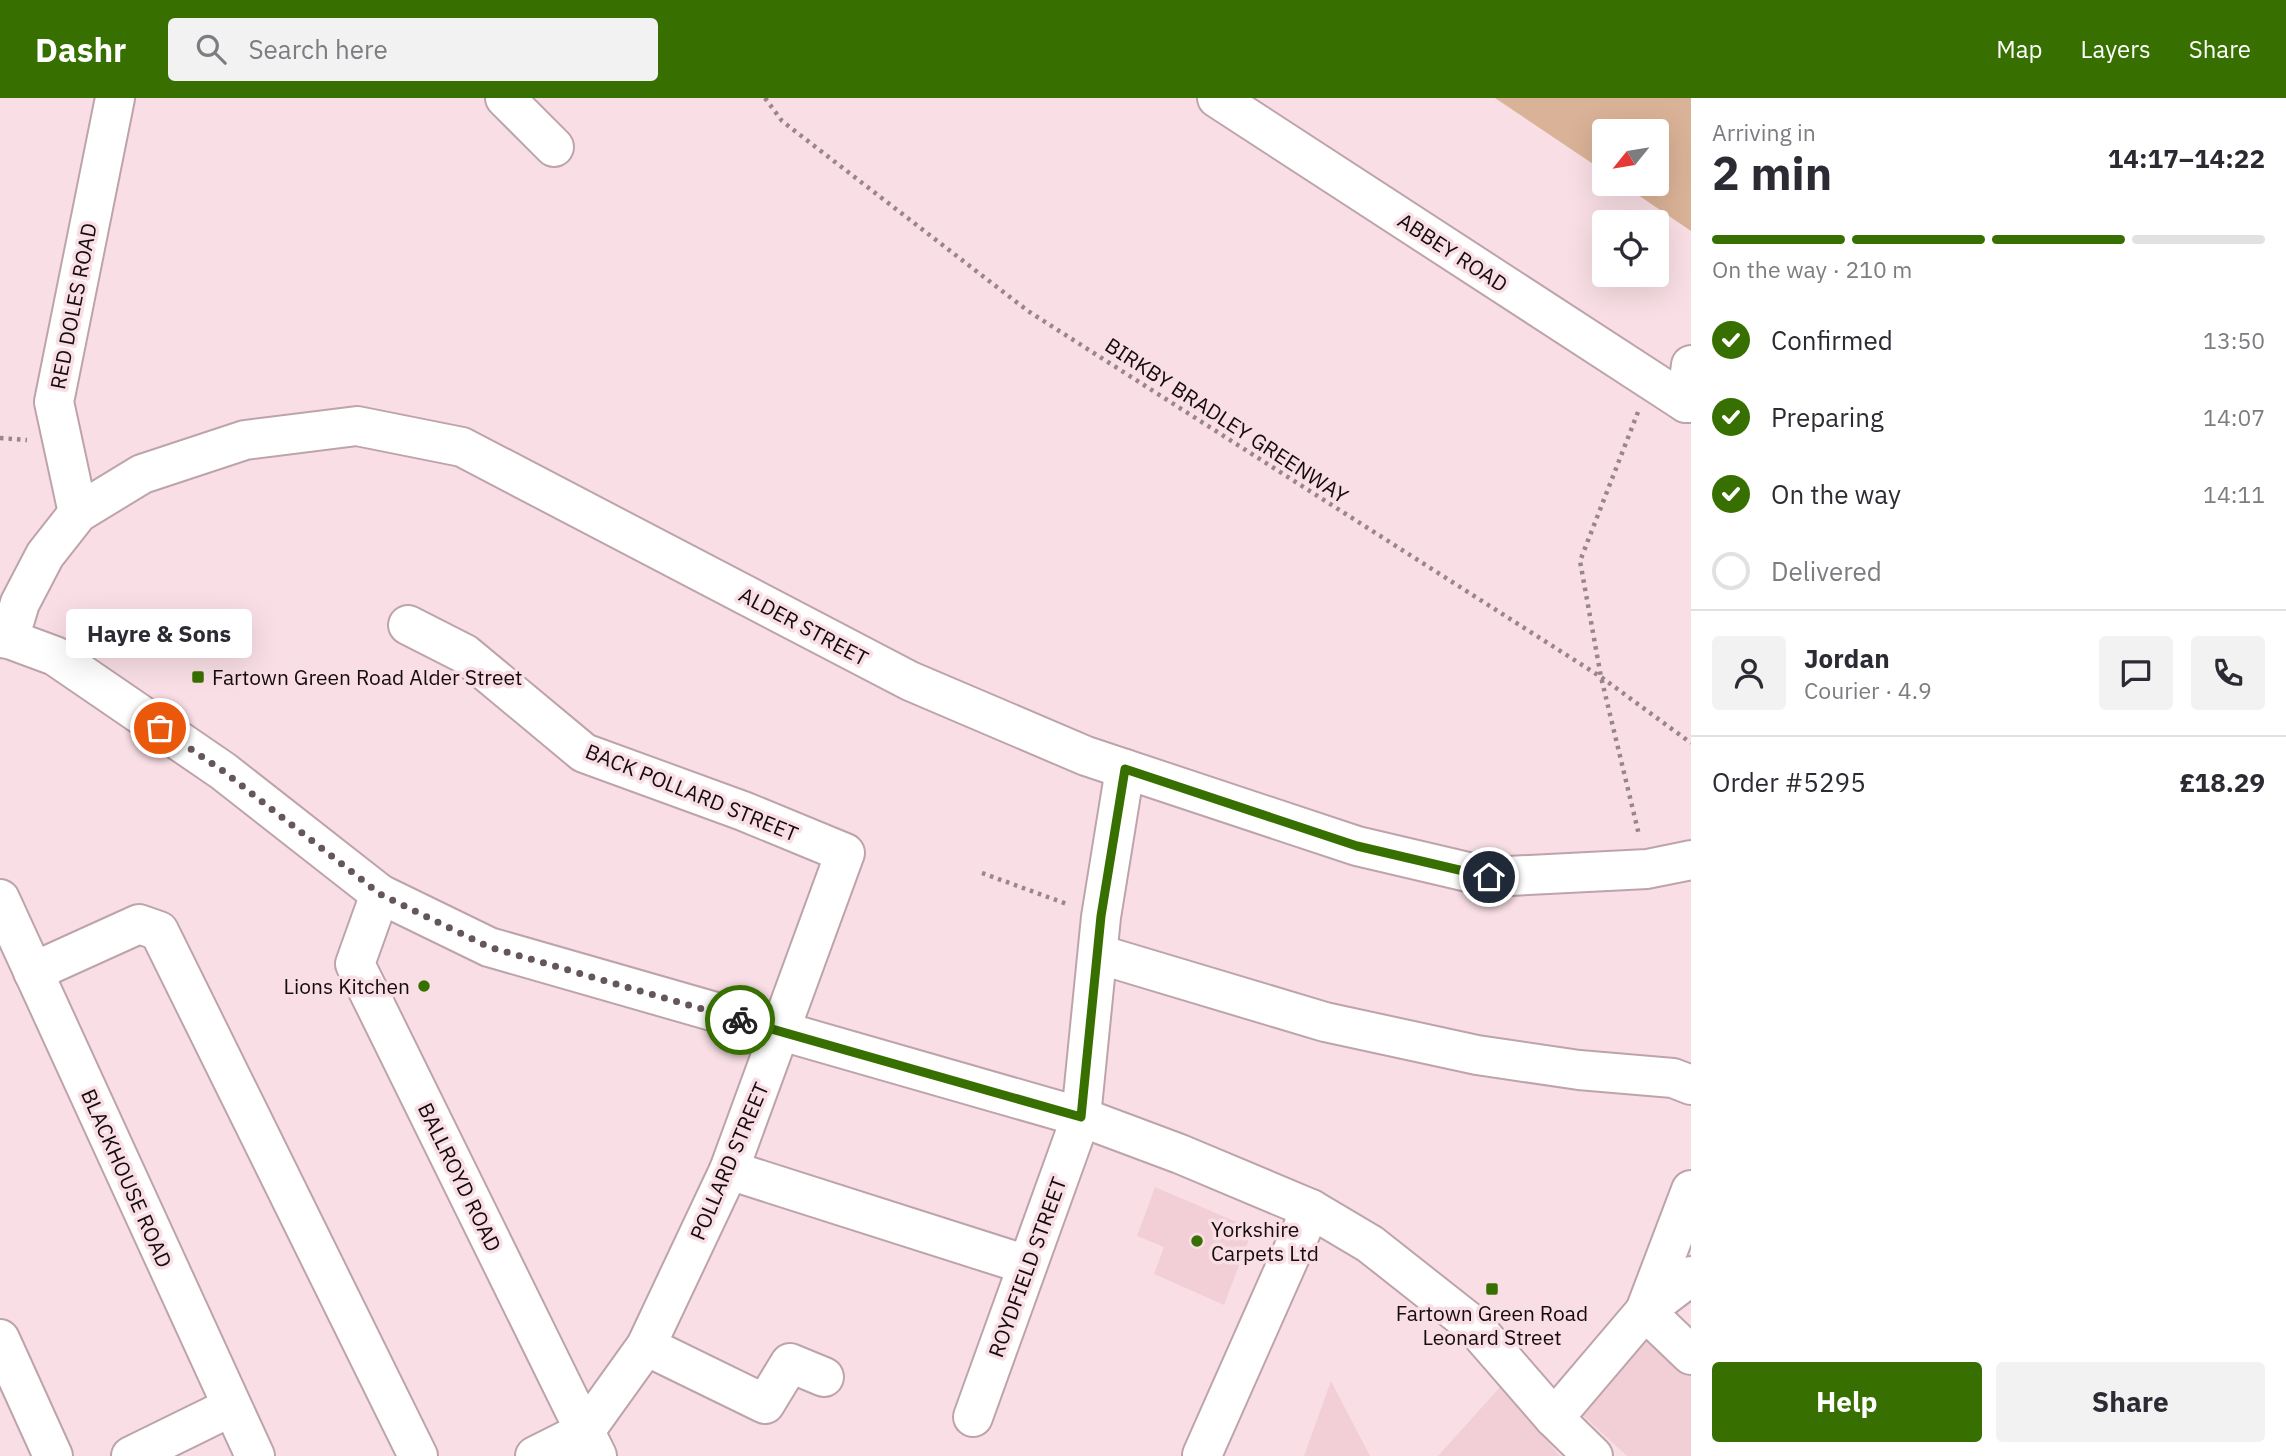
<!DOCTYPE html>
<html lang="en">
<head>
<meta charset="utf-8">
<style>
  body { margin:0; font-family:"IBM Plex Sans",sans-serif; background:#f2f2f3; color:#2b2b33; height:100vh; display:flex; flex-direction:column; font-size:26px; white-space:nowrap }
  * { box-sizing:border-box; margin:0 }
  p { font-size:23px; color:#7c7c81 }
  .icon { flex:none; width:38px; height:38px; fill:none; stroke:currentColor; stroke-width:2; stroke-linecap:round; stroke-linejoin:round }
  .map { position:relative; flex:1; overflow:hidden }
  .panel { display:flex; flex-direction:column; background:#fff; width:595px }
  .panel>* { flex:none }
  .needle { width:46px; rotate:240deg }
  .buttons { position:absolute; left:1592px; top:21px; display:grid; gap:14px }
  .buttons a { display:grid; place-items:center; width:77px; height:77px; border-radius:7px; background:#fff; box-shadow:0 7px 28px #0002; font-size:35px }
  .pin { position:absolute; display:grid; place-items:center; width:60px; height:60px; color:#fff; margin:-30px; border:4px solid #fff; border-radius:50%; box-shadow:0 2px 7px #0007 }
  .courier { position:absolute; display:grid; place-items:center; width:70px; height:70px; margin:-35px; border:5px solid #377000; border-radius:50%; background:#fff; color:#222; box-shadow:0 2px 9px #0007 }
  .bubble { position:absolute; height:49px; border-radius:7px; background:#fff; box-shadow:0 7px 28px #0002; font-size:23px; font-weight:800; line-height:49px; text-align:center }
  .summary em { font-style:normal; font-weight:800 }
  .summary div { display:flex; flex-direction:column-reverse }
  .summary { display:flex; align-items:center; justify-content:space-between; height:119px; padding:0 21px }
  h1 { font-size:46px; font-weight:800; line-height:52px }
  .bar { display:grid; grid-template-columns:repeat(4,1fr); gap:10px 7px; align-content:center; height:84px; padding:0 21px }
  .bar i { height:9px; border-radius:5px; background:#e1e1e2 }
  .bar .current { background:#377000 }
  .bar p { grid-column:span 4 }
  .line { display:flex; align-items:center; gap:18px; padding:0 21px; border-top:2px solid #e1e1e2 }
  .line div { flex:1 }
  .round { display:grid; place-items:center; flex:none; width:74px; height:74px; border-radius:7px; background:#f2f2f3 }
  ol { padding:0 21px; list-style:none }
  li { display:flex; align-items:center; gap:21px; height:77px }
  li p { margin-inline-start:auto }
  li .icon { padding:7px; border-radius:50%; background:#377000; color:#fff; stroke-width:4 }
  li:last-child { color:#7c7c81 }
  li i { width:38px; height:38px; border:4px solid #e1e1e2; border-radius:50% }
  .primary-button { display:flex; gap:14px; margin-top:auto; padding:14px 21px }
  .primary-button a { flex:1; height:80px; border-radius:7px; background:#377000; color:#fff; font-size:28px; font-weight:800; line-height:80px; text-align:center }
  .primary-button a+a { background:#f2f2f3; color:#2b2b33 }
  header { display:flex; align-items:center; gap:42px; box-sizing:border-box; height:98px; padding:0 35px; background:#377000; color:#fff }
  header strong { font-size:33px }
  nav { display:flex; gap:38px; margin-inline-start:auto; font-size:24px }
  .search { width:490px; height:63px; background:#f2f2f3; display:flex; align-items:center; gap:18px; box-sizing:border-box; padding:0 24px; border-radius:7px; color:#7c7c81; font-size:26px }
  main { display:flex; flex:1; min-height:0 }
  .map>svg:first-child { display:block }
  .built { fill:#f2cfd7 }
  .green { fill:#dab297 }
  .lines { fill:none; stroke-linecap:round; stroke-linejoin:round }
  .minor-casing { stroke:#bda4aa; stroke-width:42 }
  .path { stroke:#99868b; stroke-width:4.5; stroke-dasharray:3.5 5; stroke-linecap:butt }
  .minor { stroke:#fff; stroke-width:38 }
  .done { stroke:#655659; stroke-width:7; stroke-dasharray:0 12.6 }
  .route { stroke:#377000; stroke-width:9 }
  .poi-dot { fill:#377000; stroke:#f9dfe5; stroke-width:2.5 }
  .labels { text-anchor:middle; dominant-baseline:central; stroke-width:7; stroke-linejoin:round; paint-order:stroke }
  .street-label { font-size:21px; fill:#150c0e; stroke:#f9dfe5 }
  .poi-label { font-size:21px; fill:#150c0e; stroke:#f9dfe5; text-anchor:start }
</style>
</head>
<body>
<header>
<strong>Dashr</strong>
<div class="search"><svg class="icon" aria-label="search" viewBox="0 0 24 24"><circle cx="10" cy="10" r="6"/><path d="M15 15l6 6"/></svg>Search here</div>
<nav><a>Map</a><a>Layers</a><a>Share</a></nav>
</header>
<main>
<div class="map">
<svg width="1691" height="1358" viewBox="0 0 1691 1358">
  <rect width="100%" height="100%" fill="#f9dfe5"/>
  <g class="built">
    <path d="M1155,1089l98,42 -29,76 -70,-31 10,-27 -27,-11z"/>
    <path d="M1651,1227l40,39v92h-64l-50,-46z"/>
    <path d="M1331,1283l39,75h-66z"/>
    <path d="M1501,1288l59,70h-122z"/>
  </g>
  <path class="green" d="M1495,0h196v133l-69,-47h35v-53h-52v41z"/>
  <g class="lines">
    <defs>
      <g id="minor">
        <path d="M505,0l49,49"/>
        <path d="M1217,0l469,305h5"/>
        <path d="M1686,305l5,-38"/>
        <path d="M78,415l-24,-111 61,-304"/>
        <path d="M408,527l57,29 119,99 159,58 102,42 -116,317 -83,176 -61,85 -50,25"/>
        <path d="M0,540l9,1 46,17 168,115 157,123 109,53 592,170 99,37 131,55 59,35 104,82 80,92 39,38"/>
        <path d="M9,541l11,-36 25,-48 33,-42 64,-39 103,-34 112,-14 105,21 448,234 176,75 271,90 132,31 158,-8 44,-9"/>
        <path d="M380,796l-25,70 242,492"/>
        <path d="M0,801l255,557"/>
        <path d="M1098,856l227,68 152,33 102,15 94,8 18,7"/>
        <path d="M33,874l106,-48 20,7 259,525"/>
        <path d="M729,1072l298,95"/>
        <path d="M1691,1092l-46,121 46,44"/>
        <path d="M0,1241l53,117"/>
        <path d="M646,1248l119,58 25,-41 34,14"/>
        <path d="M973,1319l108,-300 20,-200 24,-148"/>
        <path d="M1554,1320l91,-107 46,-35"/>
        <path d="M1202,1357l109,-246"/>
        <path d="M131,1358l100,-49"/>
      </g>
    </defs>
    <use href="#minor" class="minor-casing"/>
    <g class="path">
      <path d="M765,0l17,23 246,190 573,366 90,66"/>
      <path d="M1638,314l-58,149 21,116 38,158"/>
      <path d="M0,340l27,2"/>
      <path d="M982,775l85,31"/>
    </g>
    <use href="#minor" class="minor"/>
  </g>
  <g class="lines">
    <path class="done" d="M160,630l63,43 157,123 109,53 251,73"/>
    <path class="route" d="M740,922l341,97 20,-201 24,-147 232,77 132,31"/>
  </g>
  <g class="poi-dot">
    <rect x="191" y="572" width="14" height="14" rx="3.5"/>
    <circle cx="424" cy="888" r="7"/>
    <circle cx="1197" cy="1143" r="7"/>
    <rect x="1485" y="1184" width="14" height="14" rx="3.5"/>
  </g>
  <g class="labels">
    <g class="street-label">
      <text transform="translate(1453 154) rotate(33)">ABBEY ROAD</text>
      <text transform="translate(73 208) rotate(-79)">RED DOLES ROAD</text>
      <text transform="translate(1227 322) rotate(33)">BIRKBY BRADLEY GREENWAY</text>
      <text transform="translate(804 528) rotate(28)">ALDER STREET</text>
      <text transform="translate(692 694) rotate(22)">BACK POLLARD STREET</text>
      <text transform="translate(729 1063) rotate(-67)">POLLARD STREET</text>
      <text transform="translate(460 1079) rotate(64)">BALLROYD ROAD</text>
      <text transform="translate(127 1080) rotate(66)">BLACKHOUSE ROAD</text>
      <text transform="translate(1027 1169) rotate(-70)">ROYDFIELD STREET</text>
    </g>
    <g class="poi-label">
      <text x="212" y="579">Fartown Green Road Alder Street</text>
      <text x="410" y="888" text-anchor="end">Lions Kitchen</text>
      <text x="1211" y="1131">Yorkshire<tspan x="1211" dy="24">Carpets Ltd</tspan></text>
      <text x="1492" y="1215" text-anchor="middle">Fartown Green Road<tspan x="1492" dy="24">Leonard Street</tspan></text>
    </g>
  </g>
</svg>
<div class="buttons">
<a><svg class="needle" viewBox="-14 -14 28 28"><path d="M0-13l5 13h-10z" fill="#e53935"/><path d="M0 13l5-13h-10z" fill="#7c7c81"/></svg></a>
<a><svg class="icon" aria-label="locate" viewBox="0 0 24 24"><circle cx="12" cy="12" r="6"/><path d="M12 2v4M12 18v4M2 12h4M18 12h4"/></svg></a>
</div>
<div class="pin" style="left:160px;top:630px;background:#ea580c"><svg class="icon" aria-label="bag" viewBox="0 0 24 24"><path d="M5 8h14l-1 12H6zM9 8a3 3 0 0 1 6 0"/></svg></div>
<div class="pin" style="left:1489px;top:779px;background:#1f2937"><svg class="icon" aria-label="home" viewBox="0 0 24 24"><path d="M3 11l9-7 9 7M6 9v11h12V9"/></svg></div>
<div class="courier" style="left:740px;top:922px"><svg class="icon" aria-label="bike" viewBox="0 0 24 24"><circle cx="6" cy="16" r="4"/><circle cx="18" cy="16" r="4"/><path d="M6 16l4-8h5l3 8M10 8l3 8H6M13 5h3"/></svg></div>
<div class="bubble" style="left:66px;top:511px;width:186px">Hayre &amp; Sons</div>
</div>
<section class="panel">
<div class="summary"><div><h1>2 min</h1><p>Arriving in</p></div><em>14:17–14:22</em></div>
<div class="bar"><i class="current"></i><i class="current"></i><i class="current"></i><i></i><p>On the way · 210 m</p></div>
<ol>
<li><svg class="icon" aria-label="check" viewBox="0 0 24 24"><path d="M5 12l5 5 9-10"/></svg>Confirmed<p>13:50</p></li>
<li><svg class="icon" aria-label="check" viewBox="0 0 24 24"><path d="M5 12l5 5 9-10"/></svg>Preparing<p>14:07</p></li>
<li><svg class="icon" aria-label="check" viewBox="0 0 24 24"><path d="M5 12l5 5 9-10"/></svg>On the way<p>14:11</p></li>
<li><i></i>Delivered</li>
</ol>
<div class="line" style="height:126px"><a class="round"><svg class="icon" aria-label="person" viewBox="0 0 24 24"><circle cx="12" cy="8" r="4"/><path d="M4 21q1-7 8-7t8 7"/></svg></a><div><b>Jordan</b><p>Courier · 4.9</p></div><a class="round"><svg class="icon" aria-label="chat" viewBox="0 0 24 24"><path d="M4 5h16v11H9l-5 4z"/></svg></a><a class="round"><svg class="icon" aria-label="phone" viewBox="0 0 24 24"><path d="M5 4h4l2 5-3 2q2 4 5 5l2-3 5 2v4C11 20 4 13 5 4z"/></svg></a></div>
<div class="line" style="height:91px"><div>Order #5295</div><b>£18.29</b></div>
<div class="primary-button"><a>Help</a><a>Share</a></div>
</section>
</main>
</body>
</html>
